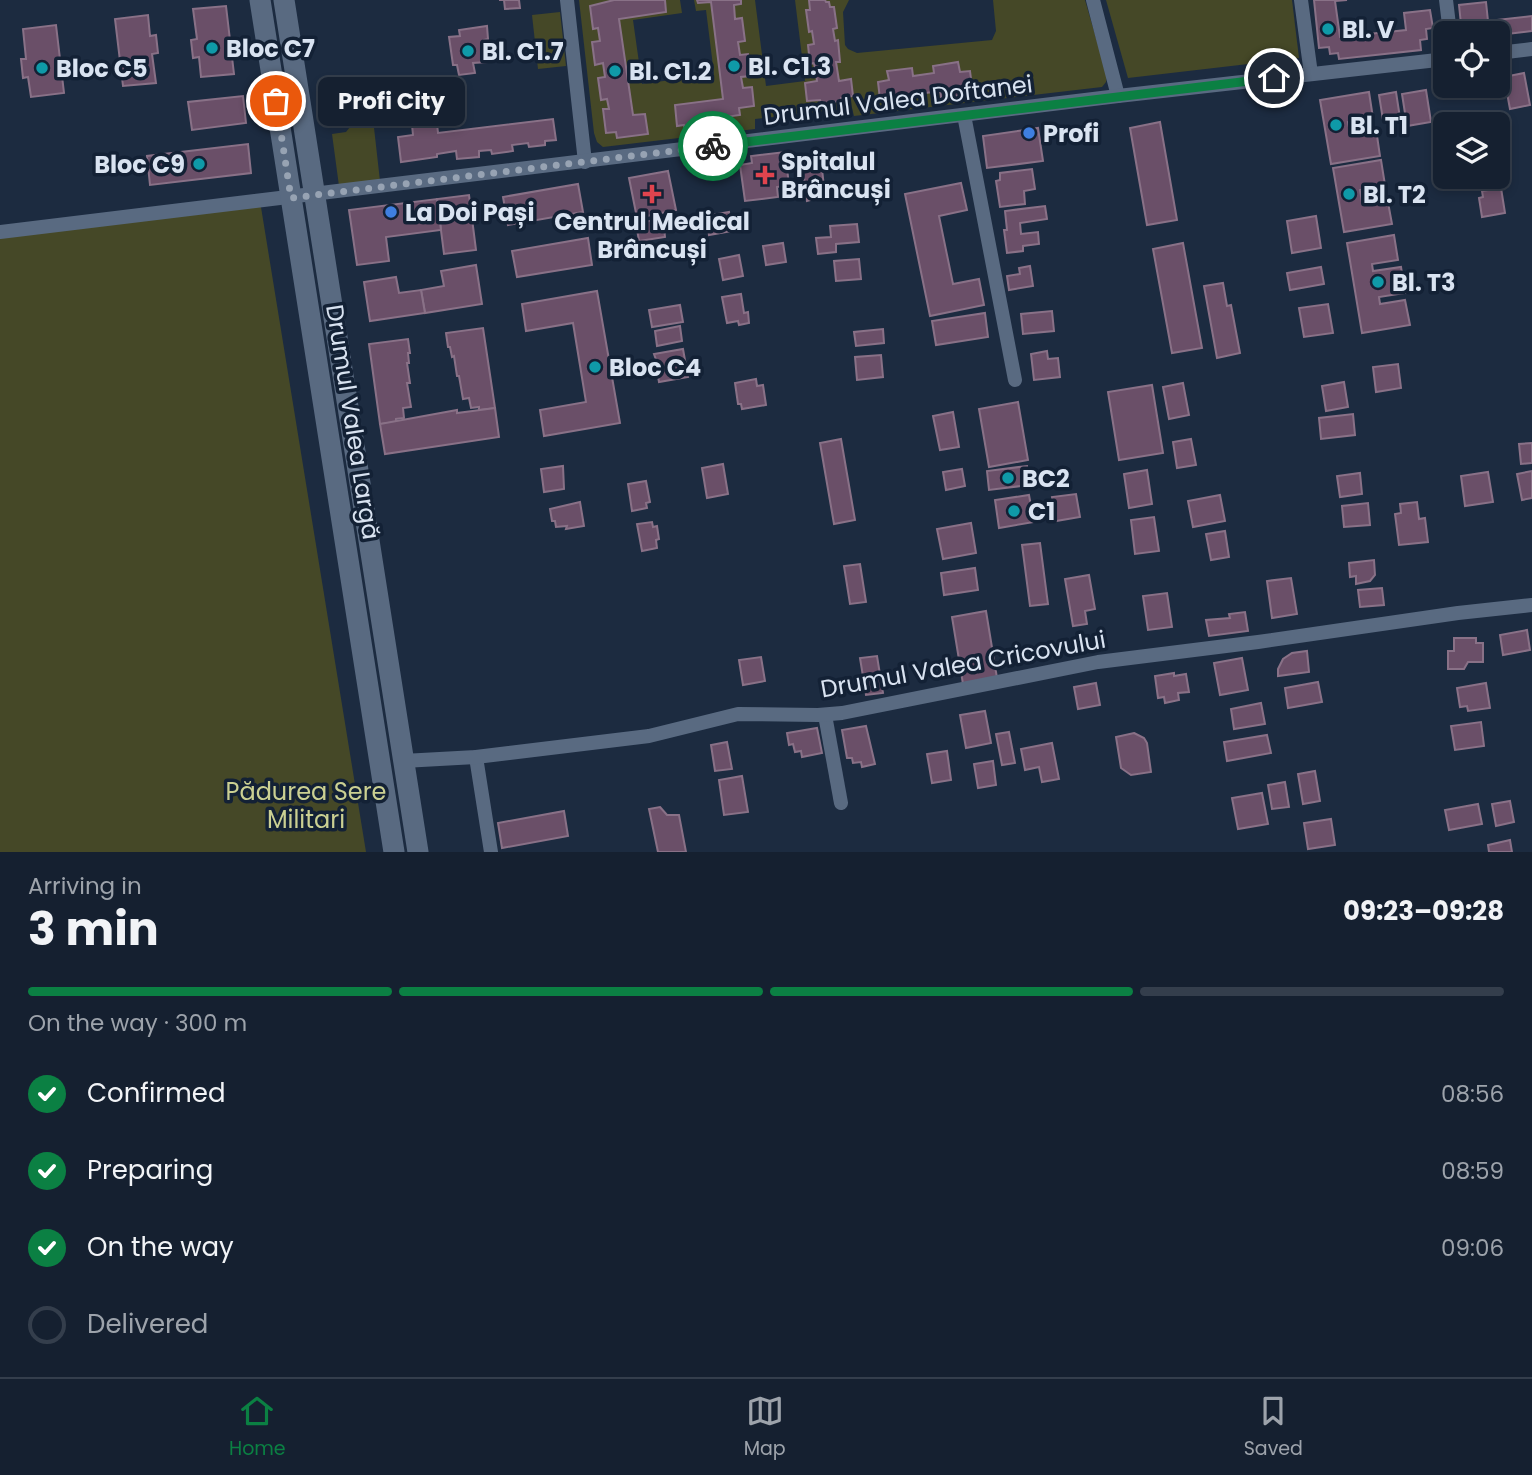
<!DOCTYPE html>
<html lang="en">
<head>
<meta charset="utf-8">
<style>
  body { margin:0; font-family:Poppins,sans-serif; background:#1e2838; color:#f1f3f6; height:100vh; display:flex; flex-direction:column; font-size:26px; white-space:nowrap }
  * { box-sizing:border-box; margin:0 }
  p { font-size:23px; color:#9da3ab }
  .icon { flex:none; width:38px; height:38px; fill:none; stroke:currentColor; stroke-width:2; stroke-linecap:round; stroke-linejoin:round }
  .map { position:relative; height:852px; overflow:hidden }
  .drawer { display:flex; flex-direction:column; background:#152030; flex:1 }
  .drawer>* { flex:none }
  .controls { position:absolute; left:1433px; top:21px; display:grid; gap:14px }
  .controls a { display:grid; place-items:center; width:77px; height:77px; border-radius:10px; background:#152030; box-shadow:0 4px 10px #0003,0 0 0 2px #343e4c; font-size:35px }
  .pin { position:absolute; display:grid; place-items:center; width:60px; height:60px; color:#fff; margin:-30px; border:4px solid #fff; border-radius:50%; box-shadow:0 2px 7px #0007 }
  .courier { position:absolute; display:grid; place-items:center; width:70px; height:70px; margin:-35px; border:5px solid #0b8043; border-radius:50%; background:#fff; color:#222; box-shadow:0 2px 9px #0007 }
  .bubble { position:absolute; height:49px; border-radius:10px; background:#152030; box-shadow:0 4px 10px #0003,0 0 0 2px #343e4c; font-size:23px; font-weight:700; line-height:49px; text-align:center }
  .summary em { font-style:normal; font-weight:700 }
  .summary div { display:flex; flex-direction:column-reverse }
  .summary { display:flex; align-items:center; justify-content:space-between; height:119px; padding:0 28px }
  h1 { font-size:46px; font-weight:700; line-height:52px }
  .bar { display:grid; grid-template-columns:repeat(4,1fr); gap:10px 7px; align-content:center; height:84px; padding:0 28px }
  .bar i { height:9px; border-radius:5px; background:#343e4c }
  .bar .active { background:#0b8043 }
  .bar p { grid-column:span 4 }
  ol { padding:0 28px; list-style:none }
  li { display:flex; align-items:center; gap:21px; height:77px }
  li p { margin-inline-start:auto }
  li .icon { padding:7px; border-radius:50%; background:#0b8043; color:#fff; stroke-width:4 }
  li:last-child { color:#9da3ab }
  li i { width:38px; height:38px; border:4px solid #343e4c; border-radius:50% }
  .dock { display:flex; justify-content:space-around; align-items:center; height:98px; border-top:2px solid #343e4c; background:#152030; font-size:19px; color:#9da3ab }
  .dock a { display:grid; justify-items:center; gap:4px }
  .dock .active { color:#0b8043 }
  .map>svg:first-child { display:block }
  .green { fill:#454827; fill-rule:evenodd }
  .building { fill:#6a4f68; stroke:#897187; stroke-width:2 }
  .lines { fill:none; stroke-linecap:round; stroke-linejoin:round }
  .minor { stroke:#596a81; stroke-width:14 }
  .secondary { stroke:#596a81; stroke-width:21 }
  .done { stroke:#97a3b3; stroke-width:7; stroke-dasharray:0 12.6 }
  .route { stroke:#0b8043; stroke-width:9 }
  .culture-dot { fill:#0f9aa8; stroke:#132135; stroke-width:2.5 }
  .shop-dot { fill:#3f7fe0; stroke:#132135; stroke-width:2.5 }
  .health-dot { fill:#e0444e; stroke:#132135; stroke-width:2.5 }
  .labels { text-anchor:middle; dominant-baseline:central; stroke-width:7; stroke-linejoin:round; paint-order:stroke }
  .poi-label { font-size:24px; font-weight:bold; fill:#d9e3f1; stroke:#132135; text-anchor:start }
  .street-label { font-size:24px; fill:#d9e3f1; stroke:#132135 }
  .park-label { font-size:24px; fill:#cbd092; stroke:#132135 }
</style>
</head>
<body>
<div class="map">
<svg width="1532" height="852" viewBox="0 0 1532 852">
  <rect width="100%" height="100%" fill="#1c2b40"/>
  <g class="green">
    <path d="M579,0h35l-24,6 3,23 5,-1 2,13 -5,23 8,-1 2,14 -7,1 3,21h6l2,10 -6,1 3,23 10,-1 2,6 30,-5 -3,-19 -12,1 -14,-96 47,-7 -1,-12h15l2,13 -49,7 9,64 72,-10 -8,-64 -10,1 -2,-11h3l1,3 13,-1 12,97 -48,6 2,20h7l1,6 21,-3v-6l7,-1v4l12,-2v-6l15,-2 -1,-7 15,-2 -2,-19 -9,1 -2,-11 9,-2 -2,-20h-8l-2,-13 7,-1 -3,-22h-7l-1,-14 7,-1v-4h14l11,86 39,-5 -10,-81h14l1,10h-3l7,34 -6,1 2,18h4l3,18 -12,2 3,18 45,-5 -2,-16 -12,1 -3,-19h4l-2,-21h-3l-2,-12 4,-1 -3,-21h-4l-1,-5h-3l-1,-2h24l-6,12 2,33 3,4 9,4 135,-13 4,-9 -3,-31h92l22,76 -1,6 -4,5 -248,29 -2,-8 -97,11v10l-152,18 -6,-5 -3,-9zM958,62l2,10 10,-1 2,16 -14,2 1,7 -17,2 -2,-7 -29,4 1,7 -17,2 -1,-7 -14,2 -2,-17 11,-2 -2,-8 26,4 21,-3v-7z"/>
    <path d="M1106,0h186l7,58 -171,20z"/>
    <path d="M560,12l6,54 -28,3 -6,-54z"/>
    <path d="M371,101l9,80 -41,5 -7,-52 14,-2z"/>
    <path d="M260,201l106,651h-366v-624z"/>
  </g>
  <g class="building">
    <path d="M499,0h20l1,8 -15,1 -1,-9z"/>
    <path d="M614,0h51l1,12 -47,7 14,96 12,-1 3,20 -31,4 -1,-6 -10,1 -3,-24h6l-2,-10 -6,1 -3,-22 7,-1 -2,-14 -8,2 -3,-23 8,-1 -2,-13 -5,1 -3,-23z"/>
    <path d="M697,0h44v4l-7,1 1,14 7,-1 3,23 -7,1 2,13 8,-1 2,22 -9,1 2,11 9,-1 2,19 -15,2 1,7 -15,2 1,6 -13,2v-4l-7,1v6l-21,3 -1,-6 -7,1 -2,-21 48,-6 -12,-97 -13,1z"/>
    <path d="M809,0h16l1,2h3l1,5h4l3,21 -4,1 2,12 3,-1 2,22h-4l3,19 12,-2 2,17 -12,2v3l-20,3 -1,-4 -13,1 -2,-18 12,-2 -3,-18 -4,1 -2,-19 6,-1 -2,-13 -3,1 -3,-22h4z"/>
    <path d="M1314,0h33l-12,1 5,36 66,-7 -2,-17 26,-3 3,18 -7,1 1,10 -7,1 1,10 -82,9 -1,-6 -8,1 -1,-7 -10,1z"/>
    <path d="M1486,2l2,19 44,-5v15l-34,4 -30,-3 -1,-9 -6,1 -2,-19z"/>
    <path d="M226,6l8,68 -33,3 -2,-20 -6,1 -2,-18 6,-1 -4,-30z"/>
    <path d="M148,15l2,21 6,-1 2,18 -6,1 4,29 -33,3 -8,-67z"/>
    <path d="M56,25l8,68 -33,4 -3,-20 -5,1 -2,-19h5l-3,-30z"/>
    <path d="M487,26l1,13 -4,1 3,22 -14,1 2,10 -16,2 -2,-10h-4l-4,-28 11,-1 -1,-6z"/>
    <path d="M958,62l2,10 10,-1 2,16 -14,2 1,7 -18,2 -1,-7 -29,4 1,7 -18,2v-7l-14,2 -2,-17 11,-2 -2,-9 25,-3 1,8 21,-3 -1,-7z"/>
    <path d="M1524,73l6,32 -20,4 -6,-32z"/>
    <path d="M433,87l5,46 115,-14 3,21 -11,1v4l-16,2 -1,-4 -16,2 1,6 -21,3 -1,-4 -12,1v6l-22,2 -1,-8 -19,3v3l-36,5 -3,-25 15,-2 -1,-10 -7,1 -4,-35z"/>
    <path d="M1426,90l5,32 -24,4 -5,-32z"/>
    <path d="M1369,92l4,26 -25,4 2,11 26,-4 4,27 -49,8 -11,-64z"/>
    <path d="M1396,92l4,26 -17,2 -4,-25z"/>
    <path d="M243,96l3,27 -54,7 -4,-28z"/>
    <path d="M1160,122l17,98 -30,5 -17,-97z"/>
    <path d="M1038,128l5,33 -56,7 -4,-32z"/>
    <path d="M248,144l3,29 -101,12 -3,-29z"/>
    <path d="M785,152l4,33 -12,2 1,10 -33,4 -5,-36 12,-2 -1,-7z"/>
    <path d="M821,160l4,36 -18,5 -5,-39z"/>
    <path d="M1381,160l4,25 -25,5 2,12 25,-5 5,27 -48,8 -11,-64z"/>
    <path d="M1032,169l3,20 -11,2 1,13 -25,3 -4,-26 4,-1v-7z"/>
    <path d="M668,171l8,39 -39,8 -8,-40z"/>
    <path d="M961,183l6,27 -28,6 14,68 26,-5 5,26 -54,11 -25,-122z"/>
    <path d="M578,184l5,28 -75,13 -5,-28z"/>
    <path d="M1501,188l4,25 -23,4 -3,-19 4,-1 -1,-6z"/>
    <path d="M469,195l7,55 -32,4 -7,-55z"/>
    <path d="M437,199l4,31 -55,7 3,24 -32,4 -8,-55z"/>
    <path d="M1045,206l2,13 -27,4 1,11 17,-2 1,12 -16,2v5l-16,2 -3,-23h3l-2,-19z"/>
    <path d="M729,212l3,19 -23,4 -3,-19z"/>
    <path d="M1316,216l5,32 -29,5 -5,-32z"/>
    <path d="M663,219l2,18 -26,4 -3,-18z"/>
    <path d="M857,224l2,18 -23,2v8l-18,2 -2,-16 15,-1 -1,-11z"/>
    <path d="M1394,235l4,25 -26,4 1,7 28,-4 4,26 -26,4 1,7 25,-4 5,25 -48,8 -15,-90z"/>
    <path d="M588,238l4,27 -75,12 -5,-26z"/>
    <path d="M783,243l3,19 -20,3 -3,-19z"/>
    <path d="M1183,243l19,105 -30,5 -19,-104z"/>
    <path d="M739,255l4,21 -20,4 -4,-21z"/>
    <path d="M859,259l2,20 -25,2 -2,-20z"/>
    <path d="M476,265l6,39 -57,9 -4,-23 23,-4 -3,-15z"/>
    <path d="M1030,266l3,20 -24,4 -2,-14 13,-2 -1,-6z"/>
    <path d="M1321,267l3,17 -34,6 -3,-17z"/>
    <path d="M396,277l3,16 22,-3 4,23 -55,8 -6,-39z"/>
    <path d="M1223,283l4,23 4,-1 9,48 -23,5 -13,-72z"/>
    <path d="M597,291l23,132 -76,13 -4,-26 46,-8 -13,-79 -47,8 -4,-27z"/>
    <path d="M741,294l3,19 4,-1 1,11 -10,2 -1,-4 -11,2 -5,-26z"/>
    <path d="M1328,304l5,29 -29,4 -5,-29z"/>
    <path d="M680,305l3,17 -31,5 -3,-17z"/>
    <path d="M1052,311l2,20 -31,3 -2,-20z"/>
    <path d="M985,313l3,24 -52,8 -4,-24z"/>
    <path d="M680,326l2,15 -25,5 -2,-15z"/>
    <path d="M483,328l12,80 -16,2v-3l-8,1 -2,-10 -6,1 -4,-23h-2l-3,-20 -2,1 -2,-10h-2l-2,-14z"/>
    <path d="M883,329l1,14 -28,3 -2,-14z"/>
    <path d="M408,339l2,14h-2l1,10h-2l3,20h-3l4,24 -8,1 1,10 -8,1v3l-16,2 -11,-80z"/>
    <path d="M683,349l5,28 -29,5 -2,-11h3l-6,-17z"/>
    <path d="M1047,351l1,8 10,-1 2,19 -26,3 -3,-26z"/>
    <path d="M881,355l2,22 -26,3 -2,-23z"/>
    <path d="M1398,364l3,24 -25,4 -3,-25z"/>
    <path d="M756,379l1,7 6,-1 3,20 -24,4 -1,-5h-3l-3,-21z"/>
    <path d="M1344,382l4,25 -22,4 -4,-25z"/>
    <path d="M1183,383l6,32 -20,4 -6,-32z"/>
    <path d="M1152,385l11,68 -44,7 -11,-68z"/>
    <path d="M1018,402l10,58 -39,7 -10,-58z"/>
    <path d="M495,408l4,29 -114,17 -5,-30 77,-14v3z"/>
    <path d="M953,412l6,35 -19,3 -7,-34z"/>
    <path d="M1353,414l2,21 -34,4 -2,-21z"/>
    <path d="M841,439l14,81 -21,4 -14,-81z"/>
    <path d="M1191,439l5,26 -19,3 -4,-26z"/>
    <path d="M1532,443v20l-11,1 -2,-20z"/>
    <path d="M723,464l5,30 -21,4 -5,-30z"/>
    <path d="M563,466l1,23 -20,3 -3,-23z"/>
    <path d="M1027,466l2,19 -40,5 -2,-19z"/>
    <path d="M962,469l3,17 -19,4 -3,-18z"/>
    <path d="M1147,470l5,34 -23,4 -5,-34z"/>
    <path d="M1532,471v27l-10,2 -5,-26z"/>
    <path d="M1488,472l5,30 -28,4 -4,-30z"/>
    <path d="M1360,473l2,21 -22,3 -3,-21z"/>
    <path d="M646,481l4,21 -4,1 1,5 -15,3 -4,-27z"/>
    <path d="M1076,494l4,23 -24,4 -4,-24z"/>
    <path d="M1029,495l5,27 -35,6 -4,-28z"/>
    <path d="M1220,495l5,26 -32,6 -5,-26z"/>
    <path d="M580,502l4,24 -18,3 1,-3 -11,1 -1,-6h-3l-2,-12z"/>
    <path d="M1417,502l2,17 6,-1 3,24 -29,3 -4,-31 6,-1 -1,-9z"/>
    <path d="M1368,503l2,22 -26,2 -2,-21z"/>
    <path d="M1154,517l5,34 -24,3 -4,-34z"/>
    <path d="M652,522l1,5 4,-1 2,13 -3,1 1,8 -15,3 -5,-27z"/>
    <path d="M971,523l5,30 -33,6 -6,-30z"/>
    <path d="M1225,531l4,26 -18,3 -5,-26z"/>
    <path d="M1040,543l8,61 -18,2 -8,-61z"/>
    <path d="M1374,560l1,15 -5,6 -14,3v-8l-6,1 -1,-14z"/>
    <path d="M860,564l6,38 -16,2 -6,-38z"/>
    <path d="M975,568l3,22 -34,5 -3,-22z"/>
    <path d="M1089,575l6,34 -10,2 2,13 -14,2 -8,-47z"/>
    <path d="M1291,578l6,36 -25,4 -5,-37z"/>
    <path d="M1382,588l2,17 -24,2 -2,-17z"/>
    <path d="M1167,593l5,34 -24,3 -5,-34z"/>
    <path d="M986,611l11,67 -34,6 -11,-67z"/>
    <path d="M1245,612l3,19 -39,5 -3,-16 24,-2 -1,-4z"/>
    <path d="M1527,630l3,20 -27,5 -3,-20z"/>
    <path d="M1454,638h22v5h7v19h-15l-4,7h-16v-18h6z"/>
    <path d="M1307,651l2,21 -31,4v-7l5,-10 9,-6z"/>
    <path d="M877,656l6,37 -17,2 -6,-37z"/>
    <path d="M761,657l4,24 -22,4 -4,-25z"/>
    <path d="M1242,658l6,32 -28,5 -6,-32z"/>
    <path d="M1174,673v3l12,-2 3,18 -11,1 1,7 -14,3 -1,-6 -6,1 -3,-22z"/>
    <path d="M1318,682l4,20 -34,6 -3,-20z"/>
    <path d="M1096,683l4,22 -22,4 -4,-22z"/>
    <path d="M1486,683l4,25 -22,3 -1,-5 -7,1 -3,-19z"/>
    <path d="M1261,703l4,21 -31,5 -3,-20z"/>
    <path d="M985,711l6,32 -25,5 -6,-33z"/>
    <path d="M1481,722l3,24 -29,4 -4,-24z"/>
    <path d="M866,726l9,38 -13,3 -1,-5 -8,1 -1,-5h-5l-5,-28z"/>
    <path d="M817,728l5,25 -20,4 -1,-6 -6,1 -2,-8 -4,1 -2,-12z"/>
    <path d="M1009,732l6,31 -13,2 -6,-31z"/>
    <path d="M1134,733l10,5 3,5 4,29 -20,3 -10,-7 -5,-31z"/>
    <path d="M1267,735l4,18 -44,8 -3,-19z"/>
    <path d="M727,742l5,27 -17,2 -4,-26z"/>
    <path d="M1052,743l7,36 -17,3 -3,-15 -14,3 -4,-21z"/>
    <path d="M947,751l4,29 -19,3 -5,-29z"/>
    <path d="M993,761l3,24 -18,3 -4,-24z"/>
    <path d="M1315,771l5,30 -17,3 -5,-30z"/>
    <path d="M742,776l6,36 -24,3 -5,-35z"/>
    <path d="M1285,782l4,25 -17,2 -4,-24z"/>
    <path d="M1262,793l6,31 -30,5 -6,-31z"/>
    <path d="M1510,801l4,21 -18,4 -4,-22z"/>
    <path d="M1478,804l4,20 -33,6 -4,-20z"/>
    <path d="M660,807l7,8h12l7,37h-28l-9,-43z"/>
    <path d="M564,811l4,25 -66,12 -4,-25z"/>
    <path d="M1331,819l4,26 -27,4 -4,-26z"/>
    <path d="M1510,840l2,12h-23l-1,-7z"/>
  </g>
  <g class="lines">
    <g class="minor">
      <path d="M567,0l18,162"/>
      <path d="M1093,0l25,96"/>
      <path d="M1301,0l10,74"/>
      <path d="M1446,0l4,33"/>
      <path d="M1498,53l34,-4"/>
      <path d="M964,115l51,265"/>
      <path d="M0,232l1118,-136 328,-37"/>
      <path d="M825,715l16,88"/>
      <path d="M476,757l15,95"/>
      <path d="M403,761l73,-4 173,-21 89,-22 80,1 24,-2 256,-51 160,-20 200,-29 74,-8"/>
    </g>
    <g class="secondary">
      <path d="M260,0l134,852"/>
      <path d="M284,0l134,852"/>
    </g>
  </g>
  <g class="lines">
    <path class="done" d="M276,101l15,97 422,-52"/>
    <path class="route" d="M713,146l561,-68"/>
  </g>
  <g class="culture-dot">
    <circle cx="1328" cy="29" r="7"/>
    <circle cx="212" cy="48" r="7"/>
    <circle cx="468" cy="51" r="7"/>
    <circle cx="734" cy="66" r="7"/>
    <circle cx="42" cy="68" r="7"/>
    <circle cx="615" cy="71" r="7"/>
    <circle cx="1336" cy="125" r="7"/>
    <circle cx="199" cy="164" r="7"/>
    <circle cx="1349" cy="194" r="7"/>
    <circle cx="1378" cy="282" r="7"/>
    <circle cx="595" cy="367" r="7"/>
    <circle cx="1008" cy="478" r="7"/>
    <circle cx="1014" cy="511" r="7"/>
  </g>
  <g class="shop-dot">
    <circle cx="1029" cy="133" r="7"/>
    <circle cx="391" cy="212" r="7"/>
  </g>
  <g class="health-dot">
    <path d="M761.5 164.5h7v7h7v7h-7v7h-7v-7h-7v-7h7z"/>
    <path d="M648.5 183.5h7v7h7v7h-7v7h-7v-7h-7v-7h7z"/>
  </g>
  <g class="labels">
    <g class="poi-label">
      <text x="1342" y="29">Bl. V</text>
      <text x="226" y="48">Bloc C7</text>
      <text x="482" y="51">Bl. C1.7</text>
      <text x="748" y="66">Bl. C1.3</text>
      <text x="56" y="68">Bloc C5</text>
      <text x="629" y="71">Bl. C1.2</text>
      <text x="1350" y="125">Bl. T1</text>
      <text x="1043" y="133">Profi</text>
      <text x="781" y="161">Spitalul<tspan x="781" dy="28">Brâncuși</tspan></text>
      <text x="185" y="164" text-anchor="end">Bloc C9</text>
      <text x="1363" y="194">Bl. T2</text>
      <text x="405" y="212">La Doi Pași</text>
      <text x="652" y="221" text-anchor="middle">Centrul Medical<tspan x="652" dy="28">Brâncuși</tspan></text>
      <text x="1392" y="282">Bl. T3</text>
      <text x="609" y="367">Bloc C4</text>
      <text x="1022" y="478">BC2</text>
      <text x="1028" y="511">C1</text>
    </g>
    <g class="street-label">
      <text transform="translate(898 100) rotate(-7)">Drumul Valea Doftanei</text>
      <text transform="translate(353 422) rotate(81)">Drumul Valea Largă</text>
      <text transform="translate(963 664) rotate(-10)">Drumul Valea Cricovului</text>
    </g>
    <g class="park-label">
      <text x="306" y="791">Pădurea Sere<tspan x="306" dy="28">Militari</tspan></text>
    </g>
  </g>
</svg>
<div class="controls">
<a><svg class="icon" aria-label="locate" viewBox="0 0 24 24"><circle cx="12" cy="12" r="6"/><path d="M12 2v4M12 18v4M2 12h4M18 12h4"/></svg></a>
<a><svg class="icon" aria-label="layers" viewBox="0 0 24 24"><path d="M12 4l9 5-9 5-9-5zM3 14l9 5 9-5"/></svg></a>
</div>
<div class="pin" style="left:276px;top:101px;background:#ea580c"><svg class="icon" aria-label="bag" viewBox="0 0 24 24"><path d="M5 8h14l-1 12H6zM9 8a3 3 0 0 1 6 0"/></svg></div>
<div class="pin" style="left:1274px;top:78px;background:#1f2937"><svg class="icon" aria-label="home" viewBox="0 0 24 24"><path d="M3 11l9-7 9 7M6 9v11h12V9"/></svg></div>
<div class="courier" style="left:713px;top:146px"><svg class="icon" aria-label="bike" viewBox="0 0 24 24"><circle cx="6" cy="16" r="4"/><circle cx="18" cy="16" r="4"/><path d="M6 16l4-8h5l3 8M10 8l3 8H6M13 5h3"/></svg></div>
<div class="bubble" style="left:318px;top:77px;width:147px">Profi City</div>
</div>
<section class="drawer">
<div class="summary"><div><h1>3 min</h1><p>Arriving in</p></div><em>09:23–09:28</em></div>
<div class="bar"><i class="active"></i><i class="active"></i><i class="active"></i><i></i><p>On the way · 300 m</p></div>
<ol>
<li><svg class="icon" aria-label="check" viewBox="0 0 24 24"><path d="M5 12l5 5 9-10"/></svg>Confirmed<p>08:56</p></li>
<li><svg class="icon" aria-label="check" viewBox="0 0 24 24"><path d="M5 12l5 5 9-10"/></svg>Preparing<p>08:59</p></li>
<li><svg class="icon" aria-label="check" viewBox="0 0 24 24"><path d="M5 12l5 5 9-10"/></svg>On the way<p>09:06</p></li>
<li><i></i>Delivered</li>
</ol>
</section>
<nav class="dock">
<a class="active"><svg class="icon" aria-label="home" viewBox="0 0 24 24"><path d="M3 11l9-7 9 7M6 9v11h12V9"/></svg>Home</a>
<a><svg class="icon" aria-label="map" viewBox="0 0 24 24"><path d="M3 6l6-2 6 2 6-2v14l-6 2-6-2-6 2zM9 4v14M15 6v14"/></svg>Map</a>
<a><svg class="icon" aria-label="saved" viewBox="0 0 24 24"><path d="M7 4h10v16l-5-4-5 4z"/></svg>Saved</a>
</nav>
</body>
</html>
